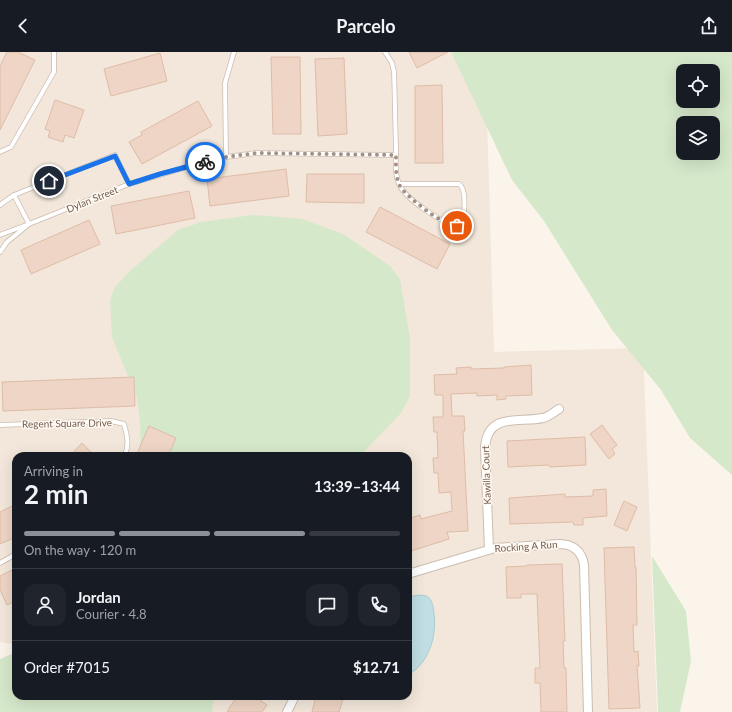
<!DOCTYPE html>
<html lang="en">
<head>
<meta charset="utf-8">
<style>
  body { margin:0; font-family:Lato,sans-serif; background:#20242c; color:#f1f3f6; height:100vh; display:flex; flex-direction:column; font-size:15px; white-space:nowrap }
  * { box-sizing:border-box; margin:0 }
  p { font-size:13px; color:#9ea1a6 }
  .icon { flex:none; width:22px; height:22px; fill:none; stroke:currentColor; stroke-width:2; stroke-linecap:round; stroke-linejoin:round }
  .map { position:relative; flex:1; overflow:hidden }
  .details { position:absolute; left:12px; top:400px; width:400px; height:248px; display:flex; flex-direction:column; background:#171b24; border-radius:12px; box-shadow:0 4px 16px #0002 }
  .details>* { flex:none }
  .buttons { position:absolute; left:676px; top:12px; display:grid; gap:8px }
  .buttons a { display:grid; place-items:center; width:44px; height:44px; border-radius:8px; background:#171b24; box-shadow:0 4px 16px #0002; font-size:20px }
  .pin { position:absolute; display:grid; place-items:center; width:34px; height:34px; color:#fff; margin:-17px; border:2px solid #fff; border-radius:50%; box-shadow:0 1px 4px #0007 }
  .courier { position:absolute; display:grid; place-items:center; width:40px; height:40px; margin:-20px; border:3px solid #1a73e8; border-radius:50%; background:#fff; color:#222; box-shadow:0 1px 5px #0007 }
  .headline em { font-style:normal; font-weight:700 }
  .headline div { display:flex; flex-direction:column-reverse }
  .headline { display:flex; align-items:center; justify-content:space-between; height:68px; padding:0 12px }
  h1 { font-size:26px; font-weight:700; line-height:30px }
  .bar { display:grid; grid-template-columns:repeat(4,1fr); gap:6px 4px; align-content:center; height:48px; padding:0 12px }
  .bar i { height:5px; border-radius:3px; background:#363941 }
  .bar .current { background:#8c9099 }
  .bar p { grid-column:span 4 }
  .line { display:flex; align-items:center; gap:10px; padding:0 12px; border-top:1px solid #363941 }
  .line div { flex:1 }
  .round { display:grid; place-items:center; flex:none; width:42px; height:42px; border-radius:12px; background:#20242c }
  header { display:flex; justify-content:space-between; align-items:center; height:52px; padding:0 12px; background:#171b24; font-size:18px; font-weight:700 }
  .map>svg:first-child { display:block }
  .residential { fill:#f2e7da }
  .green { fill:#d6e8ca; fill-rule:evenodd }
  .water { fill:#c0dee3; stroke:#a8cdd4 }
  .building { fill:#eed5c5; stroke:#dfbca7 }
  .lines { fill:none; stroke-linecap:round; stroke-linejoin:round }
  .lane-casing { stroke:#ccbdb1; stroke-width:5.5 }
  .street-casing { stroke:#ccbdb1; stroke-width:10 }
  .lane { stroke:#fff; stroke-width:4 }
  .street { stroke:#fff; stroke-width:8 }
  .done { stroke:#a39186; stroke-width:4; stroke-dasharray:0 7.2 }
  .route { stroke:#1a73e8; stroke-width:5 }
  .labels { text-anchor:middle; dominant-baseline:central; stroke-width:3; stroke-linejoin:round; paint-order:stroke }
  .street-label { font-size:10px; fill:#745c50; stroke:#fef9f1 }
</style>
</head>
<body>
<header><svg class="icon" aria-label="back" viewBox="0 0 24 24"><path d="M15 5l-7 7 7 7"/></svg>Parcelo<svg class="icon" aria-label="share" viewBox="0 0 24 24"><path d="M12 15V3M7 8l5-5 5 5M5 13v7h14v-7"/></svg></header>
<div class="map">
<svg width="732" height="660" viewBox="0 0 732 660">
  <rect width="100%" height="100%" fill="#fbf4eb"/>
  <path class="residential" d="M0,0h485l9,300 149,-4 14,364h-593v-16h344v-240h-392v186l-2,2 -14,-2z"/>
  <g class="green">
    <path d="M451,0h281v423l-42,-37 -29,-48 -49,-60 -68,-109 -32,-41zM683,19h30v30h-30zM683,71h30v30h-30z"/>
    <path d="M253,163l49,4 41,15 47,32 10,13 10,60v57l-9,17 -41,43h-219l-1,-35 -3,-23 -25,-61 -2,-37 5,-13 16,-17 47,-40 23,-8z"/>
    <path d="M652,504l34,55 5,50 -11,51h-22z"/>
    <path d="M16,600v44h198l-2,16h-212v-53z"/>
  </g>
  <path class="water" d="M419,543l8,1c6,5 6,11 7,18 3,22 -5,49 -26,61v-78z"/>
  <g class="building">
    <path d="M7,0h11l17,8 -35,70v-64z"/>
    <path d="M409,0h39l-31,16z"/>
    <path d="M160,1l7,28 -56,15 -7,-27z"/>
    <path d="M271,5h29l1,77h-28z"/>
    <path d="M344,6l3,76 -29,2 -3,-77z"/>
    <path d="M442,33l1,78h-28v-77z"/>
    <path d="M55,48l29,10 -10,28 -9,-3 -2,7 -15,-5 2,-6 -5,-2z"/>
    <path d="M198,49l14,25 -70,38 -13,-22 13,-7 -1,-3z"/>
    <path d="M286,117l3,27 -79,10 -3,-27z"/>
    <path d="M307,122h57v29l-58,-1z"/>
    <path d="M189,139l6,27 -79,16 -5,-28z"/>
    <path d="M380,155l70,37 -13,25 -71,-37z"/>
    <path d="M89,168l11,24 -69,30 -10,-24z"/>
    <path d="M531,313l1,30 -26,1v3l-9,1v-5l-20,1v-3l-26,1 1,22h12l1,15h-2l5,100 -21,1 2,7 -41,13v-33l12,-4 1,4 31,-8 -1,-19 -12,1 -1,-20h-4l-1,-15h5l-1,-26h-3l-1,-15h10v-22h-8l-1,-20 23,-1 -1,-6 15,-1v2l33,-1v-1z"/>
    <path d="M134,325l1,29 -132,5 -1,-29z"/>
    <path d="M602,373l15,20 -5,4 3,5 -6,5 -19,-25z"/>
    <path d="M149,374l27,12 -8,18h-32z"/>
    <path d="M585,385l1,28 -36,2 -1,-2 -41,2 -1,-26z"/>
    <path d="M82,391l13,13h-25z"/>
    <path d="M606,437l1,27 -24,2v7h-9l-1,-3 -63,2 -1,-26 56,-4v3l28,-1v-6z"/>
    <path d="M624,449l13,6 -10,24 -13,-6z"/>
    <path d="M16,452v33l-16,7v-32z"/>
    <path d="M634,495l1,20h1l1,58h-4l1,27 4,-1 1,15h-2l3,42 -31,1 -5,-161z"/>
    <path d="M562,512l3,77h-2l1,27h2l1,44h-26l-1,-29h-5v-15h5l-3,-74h-16v4h-14l-1,-31 21,-1v-1z"/>
    <path d="M16,516v33l-9,4 -7,-15v-14z"/>
    <path d="M237,644h17l13,9 -5,7h-35z"/>
    <path d="M316,644h28l-5,16h-27z"/>
  </g>
  <g class="lines">
    <defs>
      <g id="lane">
        <path d="M385,0l7,11 2,9c1,25 1,50 2,74 0,12 -2,29 4,40 6,13 39,34 53,40l8,-3c4,-8 6,-34 -2,-39h-60"/>
        <path d="M0,100l11,-5 43,-75v-20"/>
        <path d="M226,105l-1,-74 9,-31"/>
        <path d="M129,132l-14,-29 -101,40 15,29 100,-40 64,-19 33,-8 30,-4 140,2"/>
        <path d="M0,153l14,-10"/>
        <path d="M0,183l29,-11 -22,18 -7,10"/>
        <path d="M0,373l111,-4 13,3c3,11 6,22 0,32"/>
        <path d="M0,511l16,-9"/>
      </g>
      <g id="street">
        <path d="M489,497l-4,-102c3,-35 34,-24 58,-29 6,-1 11,-6 16,-9"/>
        <path d="M408,522l87,-26 64,-4c14,0 23,7 25,21l4,147"/>
        <path d="M287,660l8,-16"/>
      </g>
    </defs>
    <use href="#lane" class="lane-casing"/>
    <use href="#street" class="street-casing"/>
    <use href="#lane" class="lane"/>
    <use href="#street" class="street"/>
  </g>
  <g class="lines">
    <path class="done" d="M205,110l21,-5 30,-4 140,2c0,10 -1,22 4,31 5,10 45,41 57,40"/>
    <path class="route" d="M49,129l66,-25 14,28 31,-10 45,-12"/>
  </g>
  <g class="labels">
    <g class="street-label">
      <text transform="translate(92 147) rotate(-22)">Dylan Street</text>
      <text transform="translate(67 371) rotate(-1)">Regent Square Drive</text>
      <text transform="translate(486 423) rotate(-92)">Kawilla Court</text>
      <text transform="translate(526 494) rotate(-4)">Rocking A Run</text>
    </g>
  </g>
</svg>
<div class="buttons">
<a><svg class="icon" aria-label="locate" viewBox="0 0 24 24"><circle cx="12" cy="12" r="6"/><path d="M12 2v4M12 18v4M2 12h4M18 12h4"/></svg></a>
<a><svg class="icon" aria-label="layers" viewBox="0 0 24 24"><path d="M12 4l9 5-9 5-9-5zM3 14l9 5 9-5"/></svg></a>
</div>
<div class="pin" style="left:457px;top:174px;background:#ea580c"><svg class="icon" aria-label="bag" viewBox="0 0 24 24"><path d="M5 8h14l-1 12H6zM9 8a3 3 0 0 1 6 0"/></svg></div>
<div class="pin" style="left:49px;top:129px;background:#1f2937"><svg class="icon" aria-label="home" viewBox="0 0 24 24"><path d="M3 11l9-7 9 7M6 9v11h12V9"/></svg></div>
<div class="courier" style="left:205px;top:110px"><svg class="icon" aria-label="bike" viewBox="0 0 24 24"><circle cx="6" cy="16" r="4"/><circle cx="18" cy="16" r="4"/><path d="M6 16l4-8h5l3 8M10 8l3 8H6M13 5h3"/></svg></div>
<section class="details">
<div class="headline"><div><h1>2 min</h1><p>Arriving in</p></div><em>13:39–13:44</em></div>
<div class="bar"><i class="current"></i><i class="current"></i><i class="current"></i><i></i><p>On the way · 120 m</p></div>
<div class="line" style="height:72px"><a class="round"><svg class="icon" aria-label="person" viewBox="0 0 24 24"><circle cx="12" cy="8" r="4"/><path d="M4 21q1-7 8-7t8 7"/></svg></a><div><b>Jordan</b><p>Courier · 4.8</p></div><a class="round"><svg class="icon" aria-label="chat" viewBox="0 0 24 24"><path d="M4 5h16v11H9l-5 4z"/></svg></a><a class="round"><svg class="icon" aria-label="phone" viewBox="0 0 24 24"><path d="M5 4h4l2 5-3 2q2 4 5 5l2-3 5 2v4C11 20 4 13 5 4z"/></svg></a></div>
<div class="line" style="height:52px"><div>Order #7015</div><b>$12.71</b></div>
</section>
</div>
</body>
</html>
